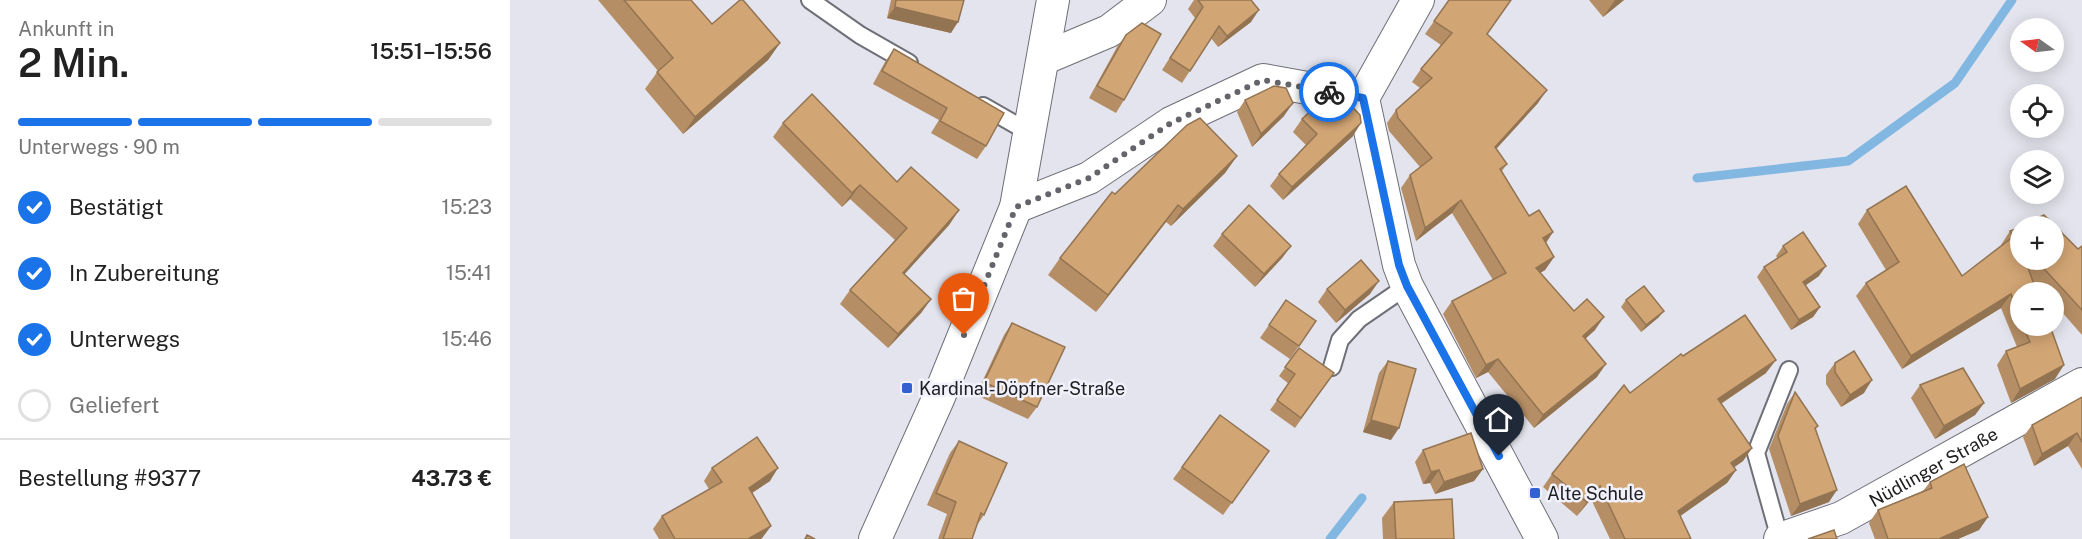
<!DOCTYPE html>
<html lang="de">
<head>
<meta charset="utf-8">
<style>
  body { margin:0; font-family:"Public Sans",sans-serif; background:#f6f6f6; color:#222; height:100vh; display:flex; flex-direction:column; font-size:22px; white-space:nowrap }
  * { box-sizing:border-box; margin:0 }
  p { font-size:20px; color:#767676 }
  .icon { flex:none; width:33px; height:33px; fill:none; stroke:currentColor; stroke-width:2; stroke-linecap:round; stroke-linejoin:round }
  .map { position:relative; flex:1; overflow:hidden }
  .drawer { display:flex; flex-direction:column; background:#fff; width:510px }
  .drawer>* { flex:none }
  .needle { width:39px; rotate:284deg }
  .controls { position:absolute; left:1500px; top:18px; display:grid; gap:12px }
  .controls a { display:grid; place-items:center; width:54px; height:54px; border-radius:50%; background:#fff; box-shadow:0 3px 15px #0003; font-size:30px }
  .pin { position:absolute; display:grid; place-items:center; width:51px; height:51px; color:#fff; margin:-62px -26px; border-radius:50% 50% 50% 0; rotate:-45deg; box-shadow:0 0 6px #0007 }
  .pin .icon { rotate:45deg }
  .courier { position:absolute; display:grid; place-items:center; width:60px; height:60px; margin:-30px; border:4px solid #1a73e8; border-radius:50%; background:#fff; color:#222; box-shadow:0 2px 8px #0007 }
  .summary em { font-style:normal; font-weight:600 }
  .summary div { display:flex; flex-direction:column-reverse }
  .summary { display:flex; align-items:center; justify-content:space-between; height:102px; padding:0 18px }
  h1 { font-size:39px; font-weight:600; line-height:45px }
  .bar { display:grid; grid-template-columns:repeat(4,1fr); gap:9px 6px; align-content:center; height:72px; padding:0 18px }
  .bar i { height:8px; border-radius:4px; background:#e0e0e0 }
  .bar .selected { background:#1a73e8 }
  .bar p { grid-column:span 4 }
  .line { display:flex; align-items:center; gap:15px; padding:0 18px; border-top:2px solid #e0e0e0 }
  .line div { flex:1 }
  ol { padding:0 18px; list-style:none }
  li { display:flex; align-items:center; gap:18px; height:66px }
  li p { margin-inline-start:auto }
  li .icon { padding:6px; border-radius:50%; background:#1a73e8; color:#fff; stroke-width:4 }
  li:last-child { color:#767676 }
  li i { width:33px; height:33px; border:3px solid #e0e0e0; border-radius:50% }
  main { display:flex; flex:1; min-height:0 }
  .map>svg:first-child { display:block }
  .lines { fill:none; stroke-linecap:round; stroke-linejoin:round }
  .stream { stroke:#81b7e1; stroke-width:9 }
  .lane-casing { stroke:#6e6f77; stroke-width:20 }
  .street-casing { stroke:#6e6f77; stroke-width:34 }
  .lane { stroke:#fff; stroke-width:16 }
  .street { stroke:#fff; stroke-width:32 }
  .wall { fill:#b58e65 }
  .shaded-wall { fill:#937452 }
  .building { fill:#d2a575; stroke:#937452; stroke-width:1.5 }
  .done { stroke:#64656a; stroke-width:6; stroke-dasharray:0 10.8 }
  .route { stroke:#1a73e8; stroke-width:8 }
  .poi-dot { fill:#3361d0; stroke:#f0f1fa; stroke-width:2 }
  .labels { text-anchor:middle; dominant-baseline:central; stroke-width:5; stroke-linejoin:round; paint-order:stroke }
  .poi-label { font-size:18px; fill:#202023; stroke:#f0f1fa; text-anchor:start }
  .street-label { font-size:18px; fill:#202023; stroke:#f0f1fa }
</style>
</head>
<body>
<main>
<section class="drawer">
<div class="summary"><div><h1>2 Min.</h1><p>Ankunft in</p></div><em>15:51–15:56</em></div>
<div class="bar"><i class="selected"></i><i class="selected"></i><i class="selected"></i><i></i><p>Unterwegs · 90 m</p></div>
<ol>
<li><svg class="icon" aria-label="check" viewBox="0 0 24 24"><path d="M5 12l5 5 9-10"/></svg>Bestätigt<p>15:23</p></li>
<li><svg class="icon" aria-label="check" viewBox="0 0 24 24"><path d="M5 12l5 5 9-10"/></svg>In Zubereitung<p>15:41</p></li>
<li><svg class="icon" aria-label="check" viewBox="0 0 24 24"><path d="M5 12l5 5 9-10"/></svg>Unterwegs<p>15:46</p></li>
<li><i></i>Geliefert</li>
</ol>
<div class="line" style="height:78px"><div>Bestellung #9377</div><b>43.73 €</b></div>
</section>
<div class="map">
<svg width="1572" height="539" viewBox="0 0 1572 539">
  <rect width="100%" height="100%" fill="#e3e4ed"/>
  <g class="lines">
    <g class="stream">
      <path d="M1187,178l151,-17 107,-78 57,-83"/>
      <path d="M820,539l32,-41"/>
    </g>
    <defs>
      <g id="lane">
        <path d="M300,0l50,35 49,28"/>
        <path d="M473,106l35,20 13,3"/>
        <path d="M822,367l8,-27 19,-21 48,-33"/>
        <path d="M1270,539l-24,-86 33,-83"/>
      </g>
      <g id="street">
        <path d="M908,0l-55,98 36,167 8,21 135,253"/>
        <path d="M535,58l64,-27 41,-31"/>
        <path d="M506,207l73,-29 82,-55 92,-43 100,18"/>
        <path d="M365,539l63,-140 78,-192 37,-207"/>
        <path id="s1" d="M1270,539l61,-21 241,-134"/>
      </g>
    </defs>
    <use href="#lane" class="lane-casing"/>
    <use href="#street" class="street-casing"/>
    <use href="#lane" class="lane"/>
    <use href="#street" class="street"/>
  </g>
  <g class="wall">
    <path d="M88,0h93l21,24 68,19 -12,17 -85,74 -38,-45 13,-18z"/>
    <path d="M381,0h73l-13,33 -64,-15z"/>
    <path d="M684,0h57v22l-33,25 -7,-9 -29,45 -20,-13 33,-52 -7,-9z"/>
    <path d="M939,0l38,34 51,69 -42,46 11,15 -5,7 27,45 24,16 -7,11 8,14 -9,13 -5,3 34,38 21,19 -9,8 11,39 -63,51 -46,-56 -12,6 -33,-64 9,-13 41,-21 -41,-67 -36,28 -15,-53 9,-13 10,-8 -31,-36 -2,-8 9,-13 24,-22 -8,-6 9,-13 20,-24 -16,-11z"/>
    <path d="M1079,0h35l-21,17z"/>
    <path d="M616,35l-2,65 -8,13 -27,-15 28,-51z"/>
    <path d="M384,49l92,97 -9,13 -46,-26 8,-13 -66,-36 12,-22z"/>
    <path d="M735,100l39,16 -32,31 -15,-35z"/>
    <path d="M792,119l51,17 -70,64 -13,-14 9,-12 27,-29 -13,-13z"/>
    <path d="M273,123l114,59 62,28 -10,15 -45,49 27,25 -10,14 -33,35 -48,-44 10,-14 45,-50 -45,-41 -8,8 -69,-70z"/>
    <path d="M727,156l-12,17 -54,53 -5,-4 -70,90 -48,-37 12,-17z"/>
    <path d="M1357,210l95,66 39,-30v-1l9,-14 10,-4v33h34l24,-11 4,-3v89l-28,-32v-11h-10l-12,-12 -12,12v34h30l5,53 -44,24 -14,-38 9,-14 11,-4 -16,-39 -99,61 -46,-73 10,-13 20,-13 -28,-46z"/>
    <path d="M712,234l69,12 -9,12 -27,29 -42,-41z"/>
    <path d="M1273,246l36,30 -13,9 14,22 -7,10 -22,13 -34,-53 7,-10 14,-8 -2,-3z"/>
    <path d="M817,289l43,5 -34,29 -18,-21z"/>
    <path d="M776,300l30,21 -26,38 -30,-21z"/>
    <path d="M1116,300l33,17 -18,15 -20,-25z"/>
    <path d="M502,323l25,84 -9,12 -52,-24 28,-60z"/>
    <path d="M789,348l35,25 -39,55 -25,-18 19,-26 -10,-8z"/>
    <path d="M1173,356l83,17 -45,31 31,44 -9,13 -9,6 2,3 -9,13 -47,33 11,23h-81l-19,-40 -14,17 -34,-29 9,-13 78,-81z"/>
    <path d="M878,361l3,79 -28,-8 16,-59z"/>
    <path d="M1325,363l29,30 -23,14 -15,-23v-9z"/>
    <path d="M1410,385l64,18 -9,12 -40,24 -24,-41z"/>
    <path d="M1285,392l23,34 -2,3 13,73 -38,14 -22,-67 18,-45z"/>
    <path d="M1572,397v72l-14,-23 -34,20 -11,-29 9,-12z"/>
    <path d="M710,415l49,36 -46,64 -50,-36z"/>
    <path d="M449,441l25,74 -7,10 -5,14h-34l9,-25 -20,-9 23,-52z"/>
    <path d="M913,450l60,19 -9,12 -39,13 -5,-11 -7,1 -8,-22z"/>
    <path d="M202,468l58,13 -18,12 19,33 -9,12 -1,1h-102l-6,-10 9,-13 47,-27 -5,-8z"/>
    <path d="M1420,482l58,35 -9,13 -21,9h-83l-6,-16 9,-13 45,-19z"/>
    <path d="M884,502l60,37h-71l-1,-21z"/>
  </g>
  <g class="shaded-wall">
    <path d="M1105,0h9l-21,17z"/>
    <path d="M385,7l63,15 -7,11 -64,-15z"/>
    <path d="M749,10l-8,12 -33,25 9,-11z"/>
    <path d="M270,43l-12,17 -85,74 12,-17z"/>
    <path d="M1037,90l-9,13 -52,57 9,-13z"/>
    <path d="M783,103l-9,13 -32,31 9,-13z"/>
    <path d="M851,123l-8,13 -70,64 9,-13z"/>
    <path d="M727,156l-12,17 -54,53 12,-17z"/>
    <path d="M350,185l-10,14 -8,8 10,-14z"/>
    <path d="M951,200l-9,13 -36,28 9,-13z"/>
    <path d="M668,205l-12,17 -70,90 12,-17z"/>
    <path d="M449,210l-10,15 -56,62 10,-14z"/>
    <path d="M1043,232l-9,13 -1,-7z"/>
    <path d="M781,246l-9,12 -27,29 9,-13z"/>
    <path d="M1044,257l-9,13 -18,11 9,-13z"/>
    <path d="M1316,266l-7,10 -23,16 7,-10z"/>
    <path d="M869,281l-9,13 -34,29 9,-13z"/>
    <path d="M1501,294l-10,14 -99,61 9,-13z"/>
    <path d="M421,299l-10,14 -33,35 10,-14z"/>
    <path d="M1310,307l-7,10 -22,13 8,-10z"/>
    <path d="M1154,311l-5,6 -18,15 5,-7z"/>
    <path d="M1094,317l-9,13 -21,19 9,-13z"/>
    <path d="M988,359l-10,13 -12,6 10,-13z"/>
    <path d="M1266,360l-10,13 -58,39 10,-13z"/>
    <path d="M1096,364l-9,13 -63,51 9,-13z"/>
    <path d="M1554,365l-9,14 -44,24 9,-14z"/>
    <path d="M1362,380l-8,13 -23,14 9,-12z"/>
    <path d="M1474,403l-9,12 -40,24 9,-13z"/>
    <path d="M861,420l28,8 -8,12 -28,-8z"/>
    <path d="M1567,433l-9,13 -34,20 8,-12z"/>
    <path d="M1242,448l-9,13 -21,15 9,-13z"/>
    <path d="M268,468l-8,13 -29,19 8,-12z"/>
    <path d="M973,469l-9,12 -39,13 9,-12z"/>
    <path d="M929,470l-9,13 -7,1 8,-12z"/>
    <path d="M1226,470l-9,13 -58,41 9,-13z"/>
    <path d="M1090,486l-9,13 -14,17 10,-14z"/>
    <path d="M1327,490l-8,12 -38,14 9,-12z"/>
    <path d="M1478,517l-9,13 -21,9h-19z"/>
    <path d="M261,526l-9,12 -1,1h-13z"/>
  </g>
  <g class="building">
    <path d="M114,0h67l21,24 28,-24h3l37,43 -85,74 -38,-45 16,-14z"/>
    <path d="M386,0h68l-6,22 -63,-15z"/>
    <path d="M688,0h53l8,10 -32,26 -8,-10 -29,45 -20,-13 33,-51z"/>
    <path d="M939,0h62l-24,34 60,56 -52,57 12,17 -7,5 29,47 10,-6 14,22 -10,6 11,19 -18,11 38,43 13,-12 17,18 -21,19 23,28 -63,51 -45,-56 -12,6 -34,-64 54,-28 -45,-73 -36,28 -15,-53 22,-17 -34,-40 -2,-8 36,-32 -11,-9 31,-36 -18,-12z"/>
    <path d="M632,23l19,11 -37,66 -27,-14 29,-51z"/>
    <path d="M384,49l110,64 -18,33 -46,-25 7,-13 -65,-37z"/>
    <path d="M764,86l12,2 7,15 -32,31 -16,-34z"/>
    <path d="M302,94l85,88 14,-15 48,43 -56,63 28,26 -33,35 -48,-44 57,-62 -47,-43 -8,8 -69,-70z"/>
    <path d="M817,96l18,3 15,16 1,8 -69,64 -13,-13 38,-40 -15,-15z"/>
    <path d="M690,118l37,38 -54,53 -5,-4 -70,90 -48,-37 52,-66 3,2 72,-69z"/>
    <path d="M1396,186l56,90 52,-40 -4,-5 10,-4v16l-3,-4 3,9v12h5l12,32h-17v27l-9,-25 -100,62 -45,-73 33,-21 -32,-52z"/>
    <path d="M739,205l42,41 -27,28 -42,-40z"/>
    <path d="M1534,215l34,34 4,-3v64l-46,-50h18v-34h-33z"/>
    <path d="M1293,232l23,34 -23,16 17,25 -21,13 -35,-53 23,-15 -4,-6z"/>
    <path d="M851,260l18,21 -34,29 -18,-21z"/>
    <path d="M1134,286l20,25 -18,14 -20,-25z"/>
    <path d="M776,300l30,21 -17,25 -30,-21z"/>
    <path d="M1235,315l31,45 -58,39 34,49 -21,15 5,7 -58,41 13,28h-66l-25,-53 -13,16 -35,-28 72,-89 6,8 51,-39 2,2z"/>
    <path d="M502,323l53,24 -28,60 -53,-25z"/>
    <path d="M1513,326h27l14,39 -44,24 -14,-38 24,-9z"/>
    <path d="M789,348l35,25 -33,45 -24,-18 18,-26 -10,-7z"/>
    <path d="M1344,351l18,29 -22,15 -15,-23v-9z"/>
    <path d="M878,361l28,8 -17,59 -28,-8z"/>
    <path d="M1453,368l21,35 -40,23 -24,-41z"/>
    <path d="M1285,392l23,34 -3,2 22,62 -37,14 -22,-68z"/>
    <path d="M1572,397v45l-5,-9 -35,21 -10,-29z"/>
    <path d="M710,415l49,36 -37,52 -50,-36z"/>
    <path d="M961,433l12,36 -39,13 -5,-12 -8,2 -8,-22z"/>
    <path d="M247,437l21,31 -29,20 22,38 -23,13h-73l-13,-23 60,-34 -10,-14z"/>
    <path d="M449,441l48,22 -23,52 -3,-2 -9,26h-29l13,-37 -20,-9z"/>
    <path d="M1454,464l24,53 -49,22h-51l-10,-29 54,-22 -2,-6z"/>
    <path d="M942,499l2,40h-58l-2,-37z"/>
    <path d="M1324,530l3,9h-29z"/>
    <path d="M297,535l8,4h-10z"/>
  </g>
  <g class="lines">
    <path class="done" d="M454,335l52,-128 73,-29 82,-55 92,-43 66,12"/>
    <path class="route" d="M819,92l34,6 36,167 8,21 92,170"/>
  </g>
  <g class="poi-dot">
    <rect x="391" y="382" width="12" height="12" rx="3"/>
    <rect x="1019" y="487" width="12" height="12" rx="3"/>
  </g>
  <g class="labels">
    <g class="poi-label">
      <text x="409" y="388">Kardinal-Döpfner-Straße</text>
      <text x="1037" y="493">Alte Schule</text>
    </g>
    <g class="street-label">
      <text stroke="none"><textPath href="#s1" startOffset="170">Nüdlinger Straße</textPath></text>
    </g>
  </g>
</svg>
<div class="controls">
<a><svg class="needle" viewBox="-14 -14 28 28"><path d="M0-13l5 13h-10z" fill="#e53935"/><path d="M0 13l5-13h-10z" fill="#767676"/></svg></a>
<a><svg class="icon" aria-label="locate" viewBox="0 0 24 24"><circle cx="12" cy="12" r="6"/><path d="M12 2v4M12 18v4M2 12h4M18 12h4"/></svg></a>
<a><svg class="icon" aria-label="layers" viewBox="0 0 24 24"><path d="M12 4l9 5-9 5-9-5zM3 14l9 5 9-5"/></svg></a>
<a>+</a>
<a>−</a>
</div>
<div class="pin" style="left:454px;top:335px;background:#ea580c"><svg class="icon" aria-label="bag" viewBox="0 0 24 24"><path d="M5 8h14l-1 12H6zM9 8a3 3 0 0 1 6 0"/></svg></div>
<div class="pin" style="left:989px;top:456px;background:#1f2937"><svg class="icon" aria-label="home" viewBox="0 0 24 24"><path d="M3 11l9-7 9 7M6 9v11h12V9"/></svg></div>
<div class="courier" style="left:819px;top:92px"><svg class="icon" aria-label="bike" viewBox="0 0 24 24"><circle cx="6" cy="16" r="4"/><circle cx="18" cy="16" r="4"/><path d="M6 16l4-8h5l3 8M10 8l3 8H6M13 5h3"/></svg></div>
</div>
</main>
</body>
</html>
